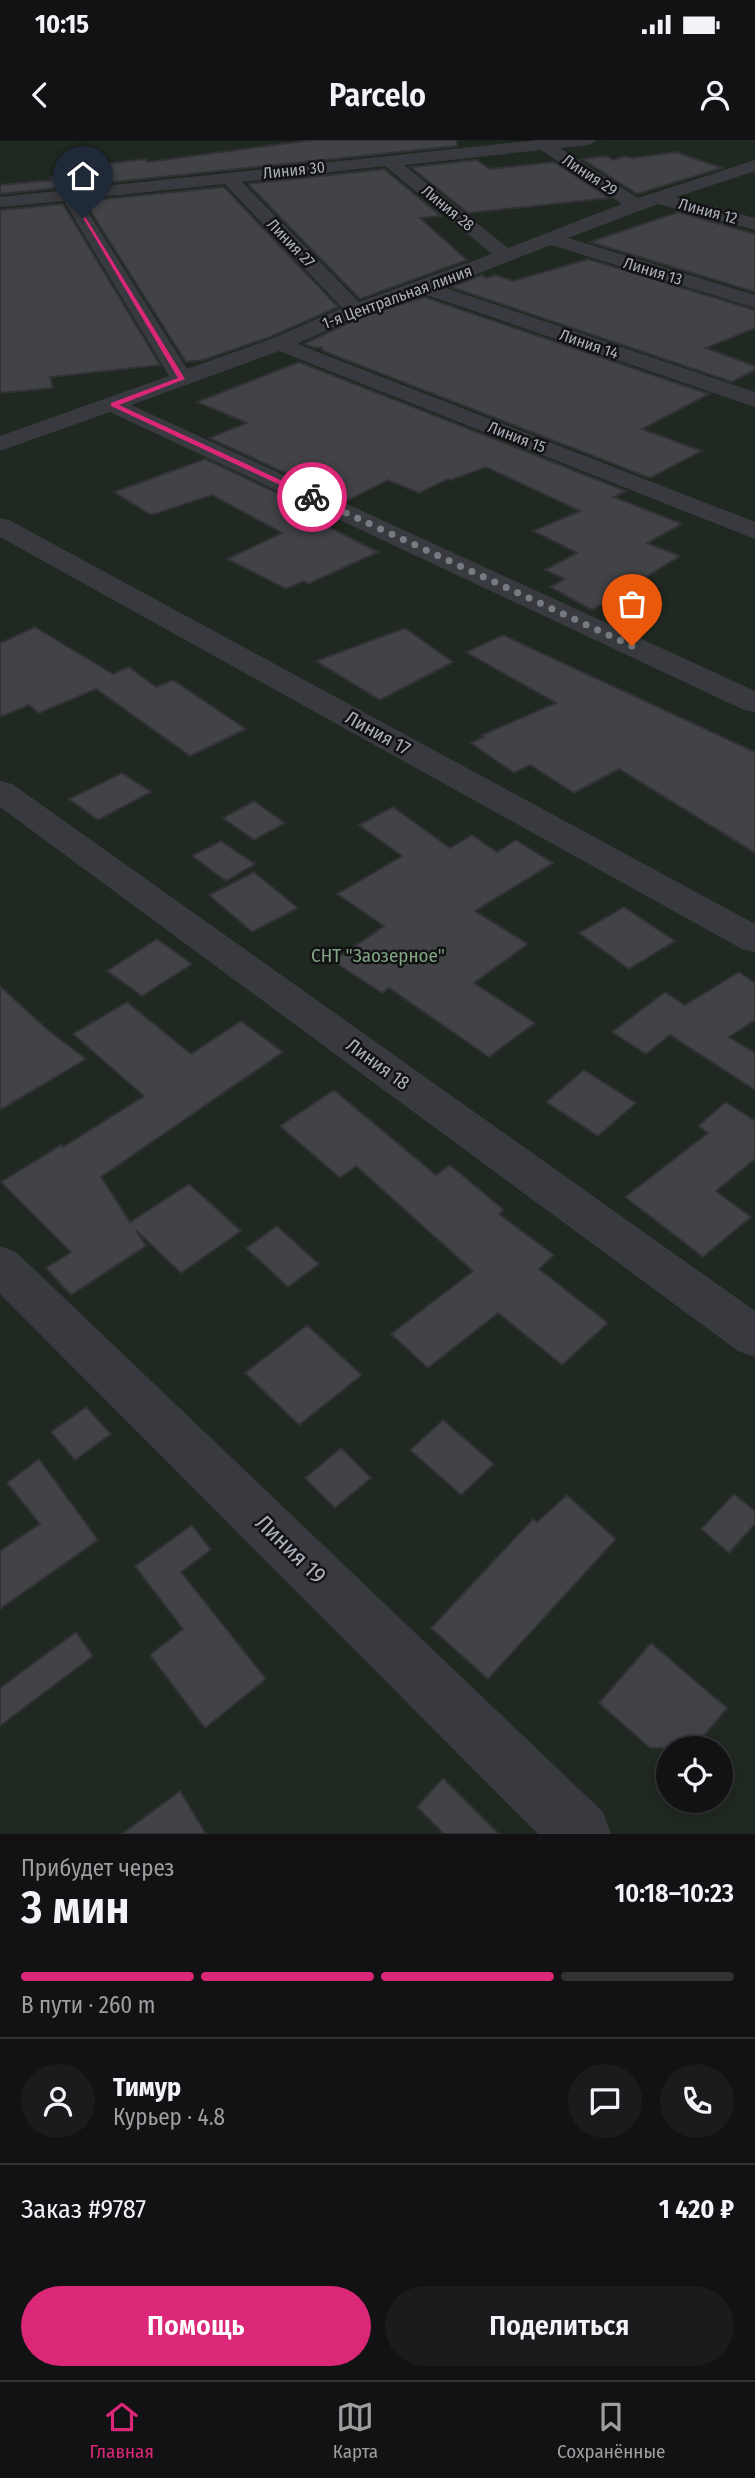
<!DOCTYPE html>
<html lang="ru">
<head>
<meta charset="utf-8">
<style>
  body { margin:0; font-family:"Fira Sans Condensed",sans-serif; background:#1b1b1d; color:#f1f3f6; height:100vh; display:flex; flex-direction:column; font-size:26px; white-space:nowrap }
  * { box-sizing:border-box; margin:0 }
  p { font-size:23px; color:#9c9ea0 }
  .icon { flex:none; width:38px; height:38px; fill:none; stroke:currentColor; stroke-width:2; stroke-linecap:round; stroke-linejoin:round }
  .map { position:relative; height:1694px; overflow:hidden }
  .details { display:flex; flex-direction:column; background:#121214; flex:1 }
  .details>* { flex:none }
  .fabs { position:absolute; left:656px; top:1596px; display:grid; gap:14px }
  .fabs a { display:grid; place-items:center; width:77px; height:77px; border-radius:50%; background:#121214; box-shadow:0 4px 18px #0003,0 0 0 2px #313234; font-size:35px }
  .pin { position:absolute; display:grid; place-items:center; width:60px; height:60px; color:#fff; margin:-72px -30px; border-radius:50% 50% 50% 0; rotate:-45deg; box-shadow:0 0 7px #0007 }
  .pin .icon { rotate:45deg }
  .courier { position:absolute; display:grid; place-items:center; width:70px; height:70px; margin:-35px; border:5px solid #db2777; border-radius:50%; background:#fff; color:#222; box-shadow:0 2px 9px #0007 }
  .summary em { font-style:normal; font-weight:600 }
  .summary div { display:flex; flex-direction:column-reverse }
  .summary { display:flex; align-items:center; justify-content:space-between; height:119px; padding:0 21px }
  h1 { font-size:46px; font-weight:600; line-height:52px }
  .bar { display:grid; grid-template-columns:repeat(4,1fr); gap:10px 7px; align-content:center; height:84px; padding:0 21px }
  .bar i { height:9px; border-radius:5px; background:#313234 }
  .bar .selected { background:#db2777 }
  .bar p { grid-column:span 4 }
  .line { display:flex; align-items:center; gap:18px; padding:0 21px; border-top:2px solid #313234 }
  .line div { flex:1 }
  .round { display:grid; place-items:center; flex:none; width:74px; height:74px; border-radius:37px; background:#1b1b1d }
  .cta { display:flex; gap:14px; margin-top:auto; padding:14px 21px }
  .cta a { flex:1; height:80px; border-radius:42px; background:#db2777; color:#fff; font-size:28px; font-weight:600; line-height:80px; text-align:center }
  .cta a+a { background:#1b1b1d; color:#f1f3f6 }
  .status { display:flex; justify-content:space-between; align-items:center; height:49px; padding:0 35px; background:#121214; direction:ltr }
  .status svg { height:19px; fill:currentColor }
  header { display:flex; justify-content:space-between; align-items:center; height:91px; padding:0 21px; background:#121214; font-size:32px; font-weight:600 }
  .menu { display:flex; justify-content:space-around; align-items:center; height:98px; border-top:2px solid #313234; background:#121214; font-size:19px; color:#9c9ea0 }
  .menu a { display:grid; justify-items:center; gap:4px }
  .menu .selected { color:#db2777 }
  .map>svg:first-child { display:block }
  .green { fill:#202921; fill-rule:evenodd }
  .building { fill:#424347; stroke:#323236; stroke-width:2 }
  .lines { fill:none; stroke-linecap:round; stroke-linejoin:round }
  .street { fill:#393a3f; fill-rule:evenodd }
  .route { fill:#db2777 }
  .done { stroke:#787a82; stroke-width:7; stroke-dasharray:0 12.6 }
  .labels { text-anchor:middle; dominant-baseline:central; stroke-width:5; stroke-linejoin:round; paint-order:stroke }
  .far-street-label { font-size:16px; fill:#abafba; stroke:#131315 }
  .street-label { font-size:19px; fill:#abafba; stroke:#131315 }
  .park-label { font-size:19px; fill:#82a584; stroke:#131315 }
  .near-street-label { font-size:23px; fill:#abafba; stroke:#131315 }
</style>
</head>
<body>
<div class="status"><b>10:15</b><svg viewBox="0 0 49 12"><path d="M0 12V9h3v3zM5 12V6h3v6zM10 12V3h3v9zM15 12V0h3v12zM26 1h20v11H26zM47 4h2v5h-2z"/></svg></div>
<header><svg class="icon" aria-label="back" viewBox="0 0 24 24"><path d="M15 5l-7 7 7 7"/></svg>Parcelo<svg class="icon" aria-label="person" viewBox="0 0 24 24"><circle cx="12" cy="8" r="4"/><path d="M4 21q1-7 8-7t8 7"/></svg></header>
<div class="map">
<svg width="755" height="1694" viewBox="0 0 755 1694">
  <rect width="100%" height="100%" fill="#18181a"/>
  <path class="green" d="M755,0v1694h-755v-1693zM668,1608h53v53h-53z"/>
  <g class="building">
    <path d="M312,0h145v6l-457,48v-9l52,-5 -2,-3 22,-2 -8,-11 35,-4 4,4 42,-5 3,3z"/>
    <path d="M676,12l46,16 -85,26 -55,-35 25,-3 6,4 12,-4 7,2z"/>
    <path d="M477,20l13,9 64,-7 55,36 -141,15 -57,-46z"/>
    <path d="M384,29l57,47 -21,2 47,42 -107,39 -112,-115z"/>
    <path d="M224,47l114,120 -68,30 -67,23 -17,2 -102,-161z"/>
    <path d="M63,64l97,161 -110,12 3,11 -53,5v-183z"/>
    <path d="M678,72l77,22v58l-165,-50z"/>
    <path d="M588,119l167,51v18l-49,20 49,18v4l-23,12 -281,-95 31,-12 4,3 10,-3 17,6z"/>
    <path d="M424,157l285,97 -67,35 60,22 -52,27 -327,-127 -1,-4 -7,1 -11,-4 59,-28z"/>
    <path d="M299,222l327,129 -12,6 68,27 -35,19 33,13 -88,54 -42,-23 15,-8 -20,-9 32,-17 -44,-22 47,-20 -94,-44 -35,13 -3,-1 -29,14 -31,-13 -41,21 -138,-63 38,-15 -50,-21z"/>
    <path d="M205,319l117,55 -9,5 65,33 -70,32 -4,-3 -18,8 -59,-30 55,-26 -70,-38 -61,20 -37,-23z"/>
    <path d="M35,487l78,47 16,-7 27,20 17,-7 73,49 -56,27 -94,-67 -57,24 -10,-8 -29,12v-74z"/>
    <path d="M405,488l48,34 -73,38 -64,-39z"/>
    <path d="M503,495l252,117v101l-136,-84 -45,24 -44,-28 -16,8 -43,-30 13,-6 -2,-2 74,-32 -90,-51z"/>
    <path d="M122,633l29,19 -53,28 -29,-21z"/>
    <path d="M254,661l31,22 -31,17 -31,-22z"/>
    <path d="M393,667l57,41 22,-13 25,17 19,-12 37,23 -78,48 53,33 -54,39 61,40 -46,34 -100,-69 -7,5 -49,-32 51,-35 -47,-32 65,-38 -43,-31z"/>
    <path d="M221,701l34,23 -29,17 -34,-25z"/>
    <path d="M254,732l44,36 -46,24 -43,-37z"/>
    <path d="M624,767l51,34 -46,28 -50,-36z"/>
    <path d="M157,799l35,25 -50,32 -35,-25z"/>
    <path d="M739,832l16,11v37l-26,17 26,16v37l-85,-55 -24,19 -34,-22 53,-40 20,13z"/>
    <path d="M0,846l48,44 38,29 -86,51z"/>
    <path d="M127,862l64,52 50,-33 42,31 -182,125 29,45 59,-38 52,47 -60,42 -45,-43 10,16 -75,49 -25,-27 25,-16 -70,-70 60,-37 2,2 81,-51 -71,-62z"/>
    <path d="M584,930l52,33 -38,33 -52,-34z"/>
    <path d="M334,950l102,85 14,-10 54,45 -5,4 55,41 -15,14 69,54 -46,42 -64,-52 -70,55 -37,-34 82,-63 -117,-105 -16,12 -60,-52z"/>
    <path d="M726,962l29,19v38l-39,32 35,26 -48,40 -78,-60 83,-64 -10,-7z"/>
    <path d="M277,1086l42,38 -31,23 -42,-39z"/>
    <path d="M307,1185l55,50 -63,50 -54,-52z"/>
    <path d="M86,1267l25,27 -36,26 -24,-28z"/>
    <path d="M443,1280l51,44 -33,31 -51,-45z"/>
    <path d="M341,1308l30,30 -36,30 -30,-30z"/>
    <path d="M39,1319l59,81 -98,69v-58l40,-27 -33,-41z"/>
    <path d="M734,1354l21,17v13l-26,29 -28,-24z"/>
    <path d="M567,1355l49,44 -128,140 -57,-51 102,-109 4,3z"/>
    <path d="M192,1385l19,25 -30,22 85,107 -61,49 -55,-73 33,-26 -48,-63z"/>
    <path d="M76,1492l17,24 -93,70v-38z"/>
    <path d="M651,1503l76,65 -33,40h-44l-51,-45z"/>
    <path d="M443,1638l56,56h-55l-27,-27z"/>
    <path d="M180,1651l26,43h-84z"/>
  </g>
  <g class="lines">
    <g class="street">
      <path d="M539,0h58l-8,5 -29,3 78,50 117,-38v11l-79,26 79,21v12l-97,-26 -90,34 187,57v13l-204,-63 -108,42 312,105v15l-331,-113 -62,20 -65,30 458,178v17l-476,-188 -148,54 624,286v21l-11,-2 -634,-298 -110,39v-15l169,-60 -105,-175 -64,6v-10zM541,10l81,54 -114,44 -104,-83zM385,26l107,88 -133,48 -117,-120zM225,44l117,124 -71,31 -84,30 -107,-170z"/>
      <path d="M0,378l9,2 746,404v28l-13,-3 -742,-412z"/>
      <path d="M0,641l12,3 743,527v46l-17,-6 -738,-544z"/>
      <path d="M0,1106l16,6 587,560 8,22h-73l-538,-540z"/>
    </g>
  </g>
  <path class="route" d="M82,76l4,2 99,161 -66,26 196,91v3h-5l-199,-93v-3l67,-25z"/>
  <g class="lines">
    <path class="done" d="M312,357l320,149"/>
  </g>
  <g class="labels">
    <g class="far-street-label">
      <text transform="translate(294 30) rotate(-6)">Линия 30</text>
      <text transform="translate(590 35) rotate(33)">Линия 29</text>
      <text transform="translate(448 68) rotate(39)">Линия 28</text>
      <text transform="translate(708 71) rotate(15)">Линия 12</text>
      <text transform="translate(291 103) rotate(46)">Линия 27</text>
      <text transform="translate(653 131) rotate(17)">Линия 13</text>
      <text transform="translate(397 157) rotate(-20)">1-я Центральная линия</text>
      <text transform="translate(589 204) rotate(19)">Линия 14</text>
      <text transform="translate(517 297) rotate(21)">Линия 15</text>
    </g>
    <g class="street-label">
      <text transform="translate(378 593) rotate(29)">Линия 17</text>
      <text transform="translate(378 924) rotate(36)">Линия 18</text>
    </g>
    <g class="park-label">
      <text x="378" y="815">СНТ "Заозерное"</text>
    </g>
    <g class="near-street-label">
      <text transform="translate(291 1409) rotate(44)">Линия 19</text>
    </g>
  </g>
</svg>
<div class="fabs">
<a><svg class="icon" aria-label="locate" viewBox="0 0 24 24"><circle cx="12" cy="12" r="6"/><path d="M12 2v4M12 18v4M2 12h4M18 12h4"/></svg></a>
</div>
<div class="pin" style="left:632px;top:506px;background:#ea580c"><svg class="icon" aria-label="bag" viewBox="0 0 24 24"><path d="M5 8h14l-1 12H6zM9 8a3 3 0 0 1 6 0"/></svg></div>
<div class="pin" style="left:83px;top:78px;background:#1f2937"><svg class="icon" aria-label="home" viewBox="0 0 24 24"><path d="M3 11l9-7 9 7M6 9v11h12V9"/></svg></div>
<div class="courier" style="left:312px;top:357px"><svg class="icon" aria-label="bike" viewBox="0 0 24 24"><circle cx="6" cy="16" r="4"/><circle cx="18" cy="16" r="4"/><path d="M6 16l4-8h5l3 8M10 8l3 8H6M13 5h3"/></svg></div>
</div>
<section class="details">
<div class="summary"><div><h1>3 мин</h1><p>Прибудет через</p></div><em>10:18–10:23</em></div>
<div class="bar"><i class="selected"></i><i class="selected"></i><i class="selected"></i><i></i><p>В пути · 260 m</p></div>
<div class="line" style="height:126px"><a class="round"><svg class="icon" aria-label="person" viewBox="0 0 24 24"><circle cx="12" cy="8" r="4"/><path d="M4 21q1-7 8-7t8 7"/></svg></a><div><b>Тимур</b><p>Курьер · 4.8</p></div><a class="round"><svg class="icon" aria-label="chat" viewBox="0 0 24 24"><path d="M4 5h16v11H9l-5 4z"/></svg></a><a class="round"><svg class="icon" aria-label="phone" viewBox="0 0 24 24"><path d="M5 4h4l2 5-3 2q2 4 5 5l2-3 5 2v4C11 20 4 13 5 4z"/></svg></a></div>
<div class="line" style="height:91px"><div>Заказ #9787</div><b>1 420 ₽</b></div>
<div class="cta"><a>Помощь</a><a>Поделиться</a></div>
</section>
<nav class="menu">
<a class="selected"><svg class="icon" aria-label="home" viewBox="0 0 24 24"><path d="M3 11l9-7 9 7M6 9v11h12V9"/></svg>Главная</a>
<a><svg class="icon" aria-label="map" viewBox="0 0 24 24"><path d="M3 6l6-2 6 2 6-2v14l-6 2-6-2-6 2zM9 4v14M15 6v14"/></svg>Карта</a>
<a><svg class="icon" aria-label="saved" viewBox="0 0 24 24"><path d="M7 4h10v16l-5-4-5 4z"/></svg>Сохранённые</a>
</nav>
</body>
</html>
